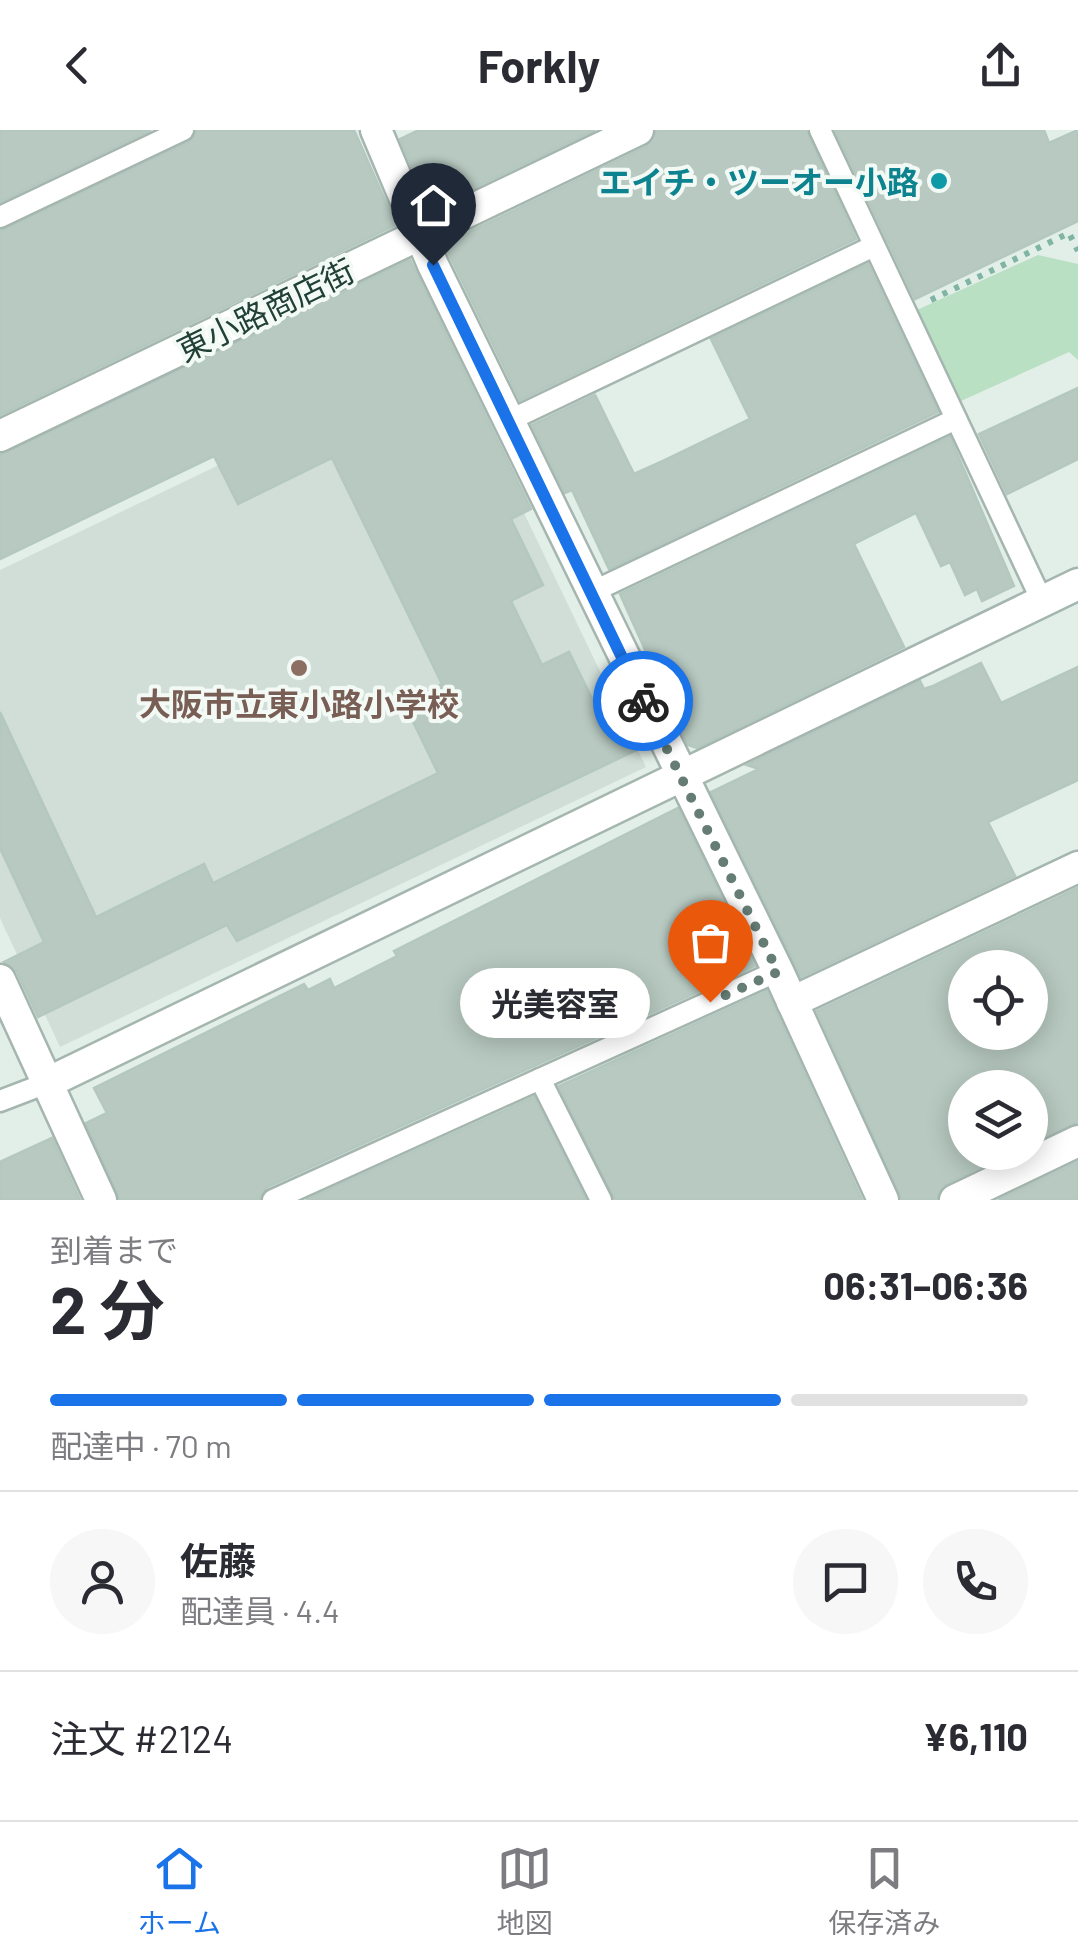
<!DOCTYPE html>
<html lang="ja">
<head>
<meta charset="utf-8">
<style>
  body { margin:0; font-family:Barlow,"Noto Sans JP",sans-serif; background:#f7f7f7; color:#2b2b33; height:100vh; display:flex; flex-direction:column; font-size:38px; white-space:nowrap }
  * { box-sizing:border-box; margin:0 }
  p { font-size:32px; color:#7c7c81 }
  .icon { flex:none; width:55px; height:55px; fill:none; stroke:currentColor; stroke-width:2; stroke-linecap:round; stroke-linejoin:round }
  .map { position:relative; height:1070px; overflow:hidden }
  .side { display:flex; flex-direction:column; background:#fff; flex:1 }
  .side>* { flex:none }
  .controls { position:absolute; left:948px; top:820px; display:grid; gap:20px }
  .controls a { display:grid; place-items:center; width:100px; height:100px; border-radius:50%; background:#fff; box-shadow:0 5px 25px #0003; font-size:50px }
  .pin { position:absolute; display:grid; place-items:center; width:85px; height:85px; color:#fff; margin:-102px -42px; border-radius:50% 50% 50% 0; rotate:-45deg; box-shadow:0 0 10px #0007 }
  .pin .icon { rotate:45deg }
  .courier { position:absolute; display:grid; place-items:center; width:100px; height:100px; margin:-50px; border:8px solid #1a73e8; border-radius:50%; background:#fff; color:#222; box-shadow:0 2px 12px #0007 }
  .bubble { position:absolute; height:70px; border-radius:35px; background:#fff; box-shadow:0 5px 25px #0003; font-size:32px; font-weight:700; line-height:70px; text-align:center }
  .summary em { font-style:normal; font-weight:700 }
  .summary div { display:flex; flex-direction:column-reverse }
  .summary { display:flex; align-items:center; justify-content:space-between; height:170px; padding:0 50px }
  h1 { font-size:65px; font-weight:700; line-height:75px }
  .bar { display:grid; grid-template-columns:repeat(4,1fr); gap:15px 10px; align-content:center; height:120px; padding:0 50px }
  .bar i { height:12px; border-radius:8px; background:#e1e1e2 }
  .bar .selected { background:#1a73e8 }
  .bar p { grid-column:span 4 }
  .line { display:flex; align-items:center; gap:25px; padding:0 50px; border-top:2px solid #e1e1e2 }
  .line div { flex:1 }
  .round { display:grid; place-items:center; flex:none; width:105px; height:105px; border-radius:52px; background:#f7f7f7 }
  header { display:flex; justify-content:space-between; align-items:center; height:130px; padding:0 50px; background:#fff; font-size:45px; font-weight:700 }
  .dock { display:flex; justify-content:space-around; align-items:center; height:140px; border-top:2px solid #e1e1e2; background:#fff; font-size:28px; color:#7c7c81 }
  .dock a { display:grid; justify-items:center; gap:5px }
  .dock .selected { color:#1a73e8 }
  .map>svg:first-child { display:block }
  .built { fill:#d0ded7 }
  .green { fill:#bae0c3 }
  .building { fill:#b7c9c1; stroke:#b4c8bf; stroke-width:2.5; fill-rule:evenodd }
  .lines { fill:none; stroke-linecap:round; stroke-linejoin:round }
  .service-casing { stroke:#a4b6af; stroke-width:25 }
  .minor-casing { stroke:#a4b6af; stroke-width:35 }
  .path { stroke:#80b4a3; stroke-width:6; stroke-dasharray:5 8; stroke-linecap:butt }
  .service { stroke:#fff; stroke-width:20 }
  .minor { stroke:#fff; stroke-width:30 }
  .done { stroke:#657d75; stroke-width:10; stroke-dasharray:0 18 }
  .route { stroke:#1a73e8; stroke-width:12 }
  .culture-dot { fill:#0f9aa8; stroke:#f3faf6; stroke-width:4 }
  .education-dot { fill:#8d6e63; stroke:#f3faf6; stroke-width:4 }
  .labels { text-anchor:middle; dominant-baseline:central; stroke-width:8; stroke-linejoin:round; paint-order:stroke }
  .culture-label { font-size:32px; font-weight:bold; fill:#0d838f; stroke:#f3faf6; text-anchor:end }
  .street-label { font-size:32px; fill:#214037; stroke:#f3faf6 }
  .education-label { font-size:32px; font-weight:bold; fill:#785e54; stroke:#f3faf6 }
</style>
</head>
<body>
<header><svg class="icon" aria-label="back" viewBox="0 0 24 24"><path d="M15 5l-7 7 7 7"/></svg>Forkly<svg class="icon" aria-label="share" viewBox="0 0 24 24"><path d="M12 15V3M7 8l5-5 5 5M5 13v7h14v-7"/></svg></header>
<div class="map">
<svg width="1078" height="1070" viewBox="0 0 1078 1070">
  <rect width="100%" height="100%" fill="#e2eee8"/>
  <path class="built" d="M448,225l198,412 -586,280 -60,-129v-348z"/>
  <path class="green" d="M1038,125l40,9v96l-9,-8 -108,49 -44,-91z"/>
  <g class="building">
    <path d="M0,0h151l-151,72z"/>
    <path d="M197,0h157l42,95 -396,190v-184l189,-89z"/>
    <path d="M419,0h176l-165,79 -30,-70z"/>
    <path d="M657,0h149l50,109 -336,161 -76,-156 202,-97z"/>
    <path d="M835,0h209l5,13 29,-13v91l-163,78z"/>
    <path d="M410,130l121,249 -20,10 32,66 -32,16 31,64 27,-13 37,75 26,-13 15,31 -410,196 -10,-16 -189,92 -21,-45 -13,-10 40,-20 -44,-94v-136l96,205 108,-53 9,19 225,-110 -34,-70 38,-19 -110,-226 -94,46 -24,-48 -214,103v-104z"/>
    <path d="M868,134l70,148 -329,157 -37,-79 -7,3 -33,-68 63,-30 39,79 29,-13 87,-42 -39,-80z"/>
    <path d="M1078,258v71l-71,35 -28,-60z"/>
    <path d="M950,307l64,149 -32,15 -5,-12 -12,6 -15,-33 -9,4 -25,-53 -62,31 50,103 -207,101 -9,-3 -68,-151z"/>
    <path d="M981,533l20,40 77,-36v113l-90,42 27,54 -214,101 -90,-185 48,-23 -12,-4 173,-84 4,8 9,-3z"/>
    <path d="M678,678l77,158 -488,221 -8,13h-139l-34,-77 21,-10 -13,-25 210,-104 4,6 22,-11 4,9 63,-32 -3,-5z"/>
    <path d="M1078,758v234l-48,21v-55h-65v64h46l-65,32 -10,16h-34l-85,-189zM965,838h65v64h-65z"/>
    <path d="M767,861l95,209h-247l-56,-114z"/>
    <path d="M534,967l52,103h-280z"/>
    <path d="M52,1008l28,62h-80v-38z"/>
    <path d="M1078,1032v38h-80z"/>
  </g>
  <g class="lines">
    <defs>
      <g id="service">
        <path d="M820,0l222,471"/>
        <path d="M0,87l183,-87"/>
        <path d="M508,291l366,-175"/>
        <path d="M590,463l366,-174"/>
        <path d="M540,949l61,121"/>
        <path d="M0,971l47,-18"/>
        <path d="M273,1070l505,-229"/>
      </g>
      <g id="minor">
        <path d="M376,0l57,135 345,706 105,229"/>
        <path d="M0,306l638,-306"/>
        <path d="M0,850l101,220"/>
        <path d="M792,872l286,-135"/>
        <path d="M47,953l1031,-499"/>
        <path d="M955,1070l123,-59"/>
      </g>
    </defs>
    <use href="#service" class="service-casing"/>
    <use href="#minor" class="minor-casing"/>
    <path class="path" d="M931,170l138,-67 9,18"/>
    <use href="#service" class="service"/>
    <use href="#minor" class="minor"/>
  </g>
  <g class="lines">
    <path class="done" d="M643,571l135,271 -68,30"/>
    <path class="route" d="M433,135l210,436"/>
  </g>
  <circle class="culture-dot" cx="939" cy="51" r="10"/>
  <circle class="education-dot" cx="299" cy="538" r="10"/>
  <g class="labels">
    <g class="culture-label">
      <text x="919" y="51">エイチ・ツーオー小路</text>
    </g>
    <g class="street-label">
      <text transform="translate(265 179) rotate(-26)">東小路商店街</text>
    </g>
    <g class="education-label">
      <text x="299" y="573">大阪市立東小路小学校</text>
    </g>
  </g>
</svg>
<div class="controls">
<a><svg class="icon" aria-label="locate" viewBox="0 0 24 24"><circle cx="12" cy="12" r="6"/><path d="M12 2v4M12 18v4M2 12h4M18 12h4"/></svg></a>
<a><svg class="icon" aria-label="layers" viewBox="0 0 24 24"><path d="M12 4l9 5-9 5-9-5zM3 14l9 5 9-5"/></svg></a>
</div>
<div class="pin" style="left:710px;top:872px;background:#ea580c"><svg class="icon" aria-label="bag" viewBox="0 0 24 24"><path d="M5 8h14l-1 12H6zM9 8a3 3 0 0 1 6 0"/></svg></div>
<div class="pin" style="left:433px;top:135px;background:#1f2937"><svg class="icon" aria-label="home" viewBox="0 0 24 24"><path d="M3 11l9-7 9 7M6 9v11h12V9"/></svg></div>
<div class="courier" style="left:643px;top:571px"><svg class="icon" aria-label="bike" viewBox="0 0 24 24"><circle cx="6" cy="16" r="4"/><circle cx="18" cy="16" r="4"/><path d="M6 16l4-8h5l3 8M10 8l3 8H6M13 5h3"/></svg></div>
<div class="bubble" style="left:460px;top:838px;width:190px">光美容室</div>
</div>
<section class="side">
<div class="summary"><div><h1>2 分</h1><p>到着まで</p></div><em>06:31–06:36</em></div>
<div class="bar"><i class="selected"></i><i class="selected"></i><i class="selected"></i><i></i><p>配達中 · 70 m</p></div>
<div class="line" style="height:180px"><a class="round"><svg class="icon" aria-label="person" viewBox="0 0 24 24"><circle cx="12" cy="8" r="4"/><path d="M4 21q1-7 8-7t8 7"/></svg></a><div><b>佐藤</b><p>配達員 · 4.4</p></div><a class="round"><svg class="icon" aria-label="chat" viewBox="0 0 24 24"><path d="M4 5h16v11H9l-5 4z"/></svg></a><a class="round"><svg class="icon" aria-label="phone" viewBox="0 0 24 24"><path d="M5 4h4l2 5-3 2q2 4 5 5l2-3 5 2v4C11 20 4 13 5 4z"/></svg></a></div>
<div class="line" style="height:130px"><div>注文 #2124</div><b>¥6,110</b></div>
</section>
<nav class="dock">
<a class="selected"><svg class="icon" aria-label="home" viewBox="0 0 24 24"><path d="M3 11l9-7 9 7M6 9v11h12V9"/></svg>ホーム</a>
<a><svg class="icon" aria-label="map" viewBox="0 0 24 24"><path d="M3 6l6-2 6 2 6-2v14l-6 2-6-2-6 2zM9 4v14M15 6v14"/></svg>地図</a>
<a><svg class="icon" aria-label="saved" viewBox="0 0 24 24"><path d="M7 4h10v16l-5-4-5 4z"/></svg>保存済み</a>
</nav>
</body>
</html>
